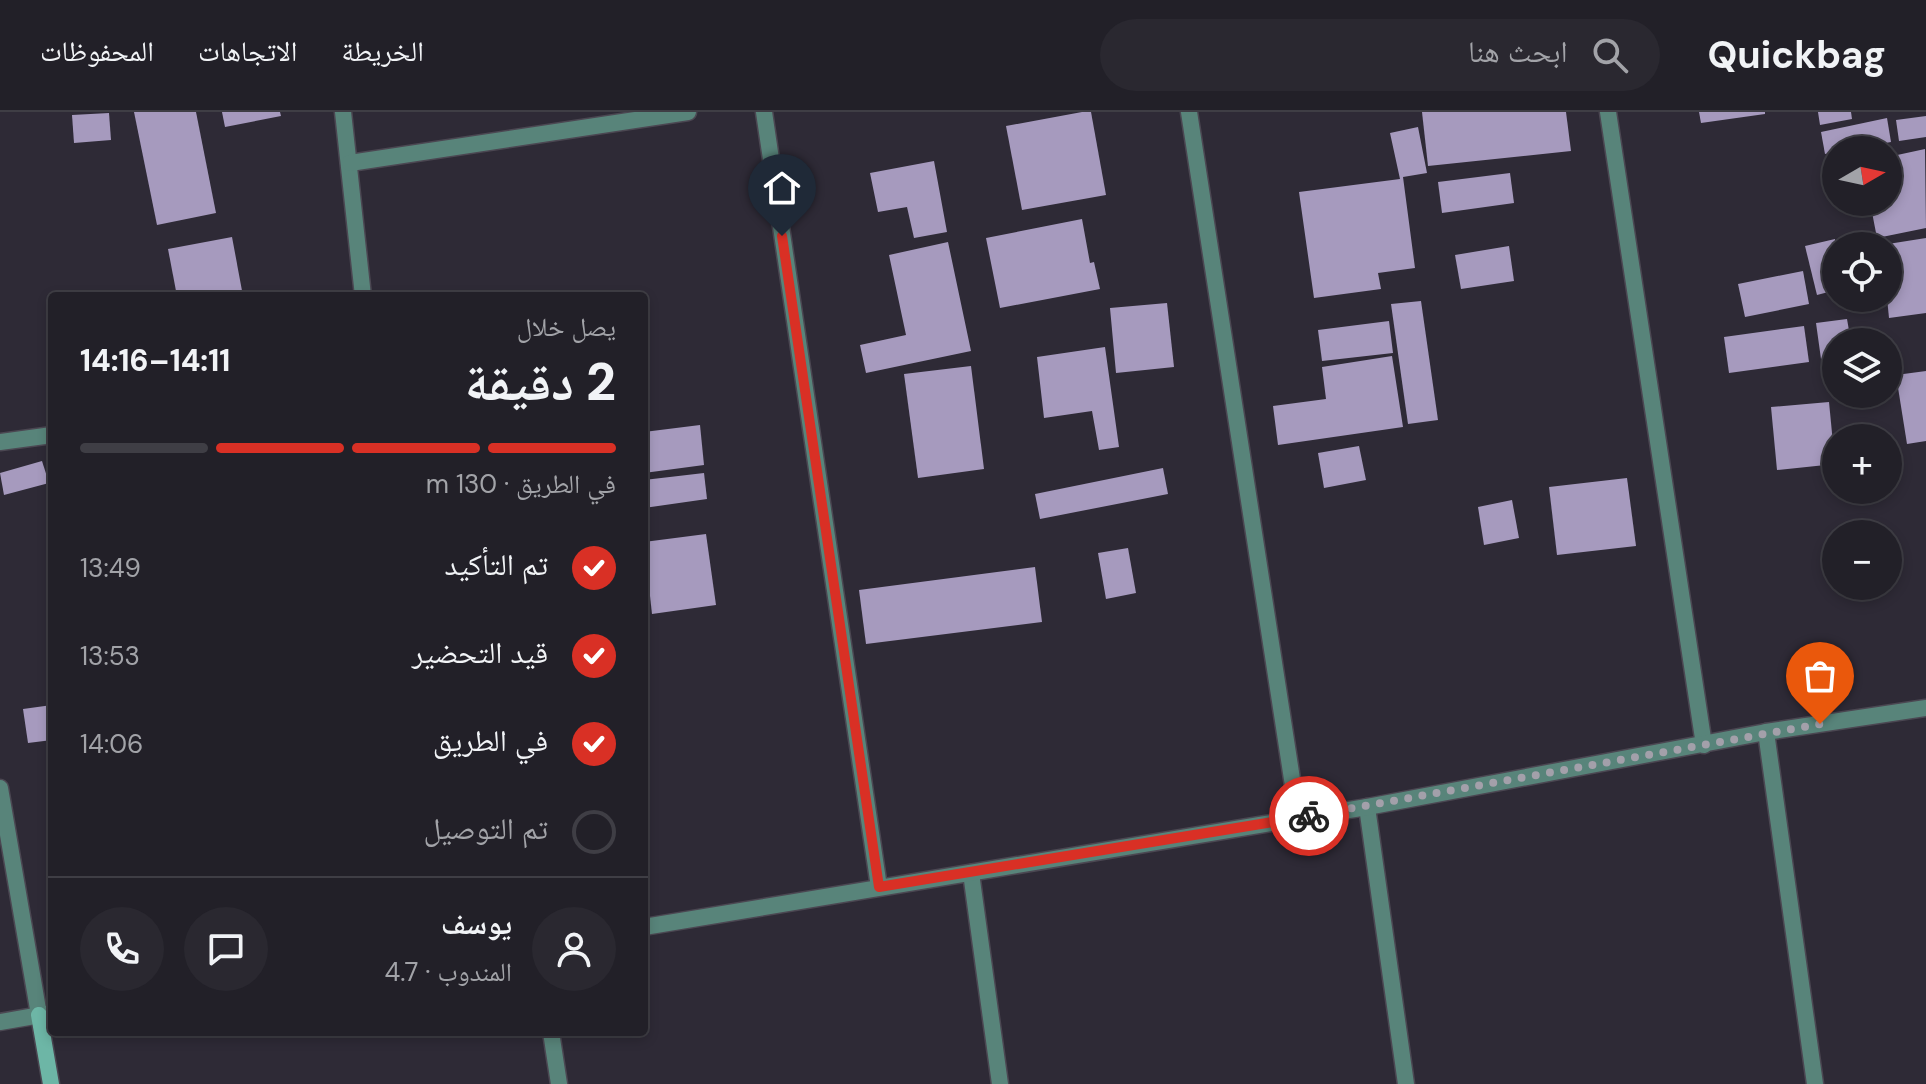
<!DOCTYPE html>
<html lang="ar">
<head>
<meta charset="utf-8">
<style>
  body { margin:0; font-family:"DM Sans","Noto Naskh Arabic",sans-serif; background:#2a2830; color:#f1f3f6; direction:rtl; height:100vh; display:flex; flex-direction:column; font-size:30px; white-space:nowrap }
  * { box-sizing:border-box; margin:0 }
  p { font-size:26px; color:#a2a3a8 }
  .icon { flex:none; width:44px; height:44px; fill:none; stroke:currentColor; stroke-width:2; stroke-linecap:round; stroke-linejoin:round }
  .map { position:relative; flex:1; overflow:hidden; direction:ltr }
  .drawer { position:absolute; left:48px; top:180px; width:600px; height:744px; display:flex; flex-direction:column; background:#222028; border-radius:8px; box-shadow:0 4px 12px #0003,0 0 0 2px #3f3e45; direction:rtl }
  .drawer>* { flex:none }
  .needle { width:52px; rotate:81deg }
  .tools { position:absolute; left:1822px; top:24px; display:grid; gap:16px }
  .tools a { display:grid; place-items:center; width:80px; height:80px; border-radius:50%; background:#222028; box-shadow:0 4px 12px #0003,0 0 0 2px #3f3e45; font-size:40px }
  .pin { position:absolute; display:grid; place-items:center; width:68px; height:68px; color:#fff; margin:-82px -34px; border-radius:50% 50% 50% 0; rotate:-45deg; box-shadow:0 0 8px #0007 }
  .pin .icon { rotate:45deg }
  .courier { position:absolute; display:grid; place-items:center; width:80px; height:80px; margin:-40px; border:6px solid #d93025; border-radius:50%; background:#fff; color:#222; box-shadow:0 2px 10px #0007 }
  .overview em { font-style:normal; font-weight:800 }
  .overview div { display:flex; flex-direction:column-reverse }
  .overview { display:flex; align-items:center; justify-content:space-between; height:136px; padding:0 32px }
  h1 { font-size:52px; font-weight:800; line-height:60px }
  .bar { display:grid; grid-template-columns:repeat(4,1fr); gap:12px 8px; align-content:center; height:96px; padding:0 32px }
  .bar i { height:10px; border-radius:6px; background:#3f3e45 }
  .bar .current { background:#d93025 }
  .bar p { grid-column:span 4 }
  .line { display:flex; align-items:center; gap:20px; padding:0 32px; border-top:2px solid #3f3e45 }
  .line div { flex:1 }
  .round { display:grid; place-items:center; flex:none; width:84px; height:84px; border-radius:42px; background:#2a2830 }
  ol { padding:0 32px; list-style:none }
  li { display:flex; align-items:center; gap:24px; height:88px }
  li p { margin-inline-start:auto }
  li .icon { padding:8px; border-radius:50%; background:#d93025; color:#fff; stroke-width:4 }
  li:last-child { color:#a2a3a8 }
  li i { width:44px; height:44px; border:4px solid #3f3e45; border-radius:50% }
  header { display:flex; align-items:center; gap:48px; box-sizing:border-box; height:112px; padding:0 40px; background:#222028; border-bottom:2px solid #3f3e45 }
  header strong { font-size:38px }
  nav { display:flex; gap:44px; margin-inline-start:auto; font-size:28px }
  .search { width:560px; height:72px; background:#2a2830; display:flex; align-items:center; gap:20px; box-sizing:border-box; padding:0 28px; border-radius:44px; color:#a2a3a8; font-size:30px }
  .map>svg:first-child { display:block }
  .building { fill:#a69abe }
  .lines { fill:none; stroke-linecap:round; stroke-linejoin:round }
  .street-casing { stroke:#4b4752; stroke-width:19 }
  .secondary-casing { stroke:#4b4752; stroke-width:19 }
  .street { stroke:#58847a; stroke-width:16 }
  .secondary { stroke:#6db6a6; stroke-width:16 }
  .done { stroke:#a3a0aa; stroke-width:8; stroke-dasharray:0 14.4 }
  .route { stroke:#d93025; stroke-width:10 }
</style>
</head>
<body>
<header>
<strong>Quickbag</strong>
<div class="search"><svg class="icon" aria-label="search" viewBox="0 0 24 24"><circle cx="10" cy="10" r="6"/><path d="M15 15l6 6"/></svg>ابحث هنا</div>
<nav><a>الخريطة</a><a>الاتجاهات</a><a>المحفوظات</a></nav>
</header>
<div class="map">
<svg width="1926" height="972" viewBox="0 0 1926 972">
  <rect width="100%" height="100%" fill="#2e2a36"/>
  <g class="building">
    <path d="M134,0h62l20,101 -59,12z"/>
    <path d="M222,0h58l1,4 -56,11z"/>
    <path d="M1082,0h9l15,83 -84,15 -16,-84z"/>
    <path d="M1422,0h144l5,39 -143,15z"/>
    <path d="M1699,0h66v2l-64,9z"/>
    <path d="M1818,0h33l1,7 -32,6z"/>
    <path d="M109,1l2,27 -37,3 -2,-28z"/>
    <path d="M1926,4v21l-27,4 -3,-21z"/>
    <path d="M1887,6l4,24 -66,12 -4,-22z"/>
    <path d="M1418,15l9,46 -24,4 12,91 -37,5 3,16 -67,9 -15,-106 101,-13 -10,-46z"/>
    <path d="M1925,37l1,79 -49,10 -7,-36h18v-45z"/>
    <path d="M934,49l13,71 -33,6 -7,-31 -29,5 -8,-39z"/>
    <path d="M1510,61l4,30 -72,10 -4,-31z"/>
    <path d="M1082,107l8,44 4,-1 6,27 -100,19 -14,-70z"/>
    <path d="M232,125l11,59h-66l-9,-47z"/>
    <path d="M1926,126v75l-37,5 -2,-20 1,-54z"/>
    <path d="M1835,127l1,51 -19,5 -12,-49z"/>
    <path d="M948,130l23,109 -105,22 -6,-28 46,-10 -17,-80z"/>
    <path d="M1509,134l5,35 -53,8 -6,-34z"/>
    <path d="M1803,159l6,33 -64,13 -7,-33z"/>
    <path d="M1421,189l17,119 -30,4 -17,-120z"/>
    <path d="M1167,191l7,64 -58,6 -6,-65z"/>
    <path d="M1847,207l4,23h-15v15l-15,2 -5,-36z"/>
    <path d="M1389,209l4,32 -71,8 -4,-31z"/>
    <path d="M1804,214l5,36 -80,11 -5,-36z"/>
    <path d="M1105,235l14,100 -20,3 -7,-39 -48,7 -7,-61z"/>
    <path d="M1392,244l11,71 -125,18 -5,-39 53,-7 -4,-32z"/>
    <path d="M971,254l13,103 -66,9 -14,-104z"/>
    <path d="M1926,259v70l-19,3 -11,-69z"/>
    <path d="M1829,290l6,62 -58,6 -6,-63z"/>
    <path d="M700,313l4,40 -60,8v-41z"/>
    <path d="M1359,334l7,34 -42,8 -6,-35z"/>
    <path d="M42,349l7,22 -45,12 -4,-22z"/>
    <path d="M1163,356l5,26 -128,25 -5,-25z"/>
    <path d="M704,361l3,26 -63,9v-28z"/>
    <path d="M1627,366l9,68 -79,9 -8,-68z"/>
    <path d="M1512,388l7,38 -35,7 -6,-38z"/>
    <path d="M706,422l10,71 -64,9 -8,-72z"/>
    <path d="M1128,436l8,45 -30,6 -8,-46z"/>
    <path d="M1035,455l7,55 -176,22 -7,-54z"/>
    <path d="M52,593v35l-24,3 -5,-34z"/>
  </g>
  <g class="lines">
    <defs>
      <g id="street">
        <path d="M343,0l20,184"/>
        <path d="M764,0l115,775"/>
        <path d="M1189,0l109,706"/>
        <path d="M1608,0l96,633"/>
        <path d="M350,51l338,-51"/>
        <path d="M0,330l52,-7"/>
        <path d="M1766,620l49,352"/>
        <path d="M0,676l39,227"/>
        <path d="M1367,695l39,277"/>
        <path d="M971,761l29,211"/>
        <path d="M644,815l723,-120 399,-75 160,-24"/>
        <path d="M0,910l52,-9"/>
        <path d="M551,920l8,52"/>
      </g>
      <path id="secondary" d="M39,903l12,69"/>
    </defs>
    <use href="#street" class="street-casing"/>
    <use href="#secondary" class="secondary-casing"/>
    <use href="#street" class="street"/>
    <use href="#secondary" class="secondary"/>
  </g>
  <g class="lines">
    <path class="done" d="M1309,704l511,-92"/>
    <path class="route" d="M782,124l97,651 430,-71"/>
  </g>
</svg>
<div class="tools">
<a><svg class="needle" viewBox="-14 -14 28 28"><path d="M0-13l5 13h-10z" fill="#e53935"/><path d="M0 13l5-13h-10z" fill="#a2a3a8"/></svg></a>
<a><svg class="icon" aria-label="locate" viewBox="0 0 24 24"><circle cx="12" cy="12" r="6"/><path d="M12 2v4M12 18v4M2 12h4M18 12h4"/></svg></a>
<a><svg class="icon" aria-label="layers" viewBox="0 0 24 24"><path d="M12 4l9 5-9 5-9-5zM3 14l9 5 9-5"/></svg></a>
<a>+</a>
<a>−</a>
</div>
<div class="pin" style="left:1820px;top:612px;background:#ea580c"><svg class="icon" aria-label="bag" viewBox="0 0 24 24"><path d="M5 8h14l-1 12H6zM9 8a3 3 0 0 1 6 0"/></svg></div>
<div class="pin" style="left:782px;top:124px;background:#1f2937"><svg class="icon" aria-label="home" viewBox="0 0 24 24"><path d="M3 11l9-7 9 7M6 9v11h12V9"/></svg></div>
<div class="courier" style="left:1309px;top:704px"><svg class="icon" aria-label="bike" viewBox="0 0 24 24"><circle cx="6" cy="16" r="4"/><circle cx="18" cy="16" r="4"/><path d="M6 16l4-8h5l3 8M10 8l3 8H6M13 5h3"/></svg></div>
<section class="drawer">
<div class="overview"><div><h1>2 دقيقة</h1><p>يصل خلال</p></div><em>14:11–14:16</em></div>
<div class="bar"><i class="current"></i><i class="current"></i><i class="current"></i><i></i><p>في الطريق · 130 m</p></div>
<ol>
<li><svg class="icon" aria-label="check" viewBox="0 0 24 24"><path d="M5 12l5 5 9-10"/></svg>تم التأكيد<p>13:49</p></li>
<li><svg class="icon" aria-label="check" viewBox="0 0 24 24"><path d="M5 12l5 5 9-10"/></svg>قيد التحضير<p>13:53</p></li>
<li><svg class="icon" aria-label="check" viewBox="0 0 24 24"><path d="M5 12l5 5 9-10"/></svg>في الطريق<p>14:06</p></li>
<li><i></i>تم التوصيل</li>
</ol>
<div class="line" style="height:144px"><a class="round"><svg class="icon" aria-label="person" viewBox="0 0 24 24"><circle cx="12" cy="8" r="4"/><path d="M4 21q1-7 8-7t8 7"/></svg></a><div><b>يوسف</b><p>المندوب · 4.7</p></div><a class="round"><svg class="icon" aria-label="chat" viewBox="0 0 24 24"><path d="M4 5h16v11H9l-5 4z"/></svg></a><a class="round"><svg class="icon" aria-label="phone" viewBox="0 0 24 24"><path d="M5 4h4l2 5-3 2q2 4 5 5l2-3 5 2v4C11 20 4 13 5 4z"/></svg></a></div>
</section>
</div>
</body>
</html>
